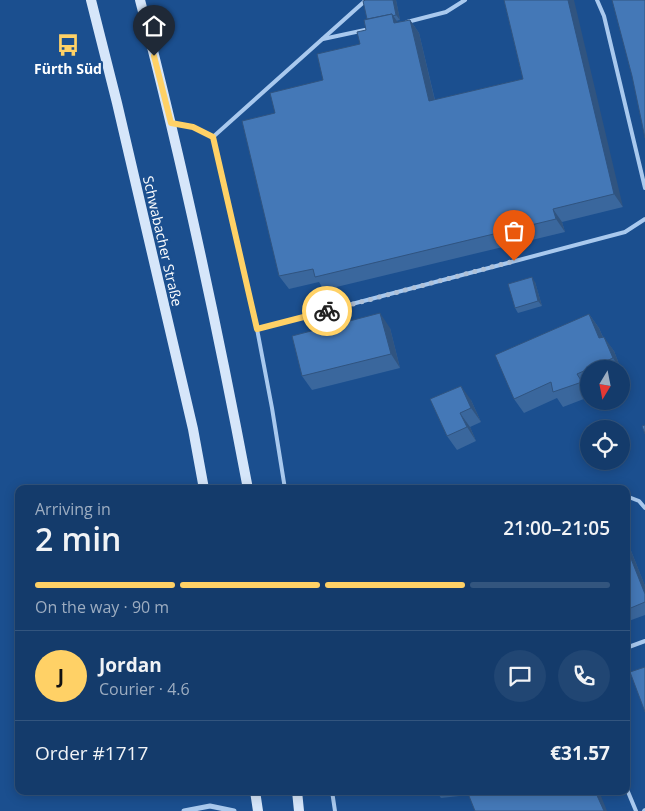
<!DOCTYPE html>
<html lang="en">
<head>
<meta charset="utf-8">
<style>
  body { margin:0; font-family:"Open Sans",sans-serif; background:#214673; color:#f1f3f6; height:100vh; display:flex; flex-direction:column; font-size:19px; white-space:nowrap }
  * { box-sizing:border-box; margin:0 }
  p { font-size:16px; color:#9dadc1 }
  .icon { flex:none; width:28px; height:28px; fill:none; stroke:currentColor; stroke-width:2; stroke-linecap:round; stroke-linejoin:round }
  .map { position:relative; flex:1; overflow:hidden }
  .sheet { position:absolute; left:15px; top:485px; width:615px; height:310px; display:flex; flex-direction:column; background:#143b6b; border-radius:10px; box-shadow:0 2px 12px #0003,0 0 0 1px #33557e }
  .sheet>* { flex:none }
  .needle { width:32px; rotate:190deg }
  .tools { position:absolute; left:580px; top:360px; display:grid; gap:10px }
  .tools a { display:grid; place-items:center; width:50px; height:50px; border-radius:50%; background:#143b6b; box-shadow:0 2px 12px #0003,0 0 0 1px #33557e; font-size:25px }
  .pin { position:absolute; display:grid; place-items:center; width:42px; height:42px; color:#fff; margin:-51px -21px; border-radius:50% 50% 50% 0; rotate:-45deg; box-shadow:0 0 5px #0007 }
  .pin .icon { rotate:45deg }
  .courier { position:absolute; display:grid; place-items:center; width:50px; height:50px; margin:-25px; border:4px solid #ffd166; border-radius:50%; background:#fff; color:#222; box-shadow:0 1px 6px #0007 }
  .overview em { font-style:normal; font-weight:600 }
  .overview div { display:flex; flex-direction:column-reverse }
  .overview { display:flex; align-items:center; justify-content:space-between; height:85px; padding:0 20px }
  h1 { font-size:32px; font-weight:600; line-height:38px }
  .bar { display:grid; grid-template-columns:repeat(4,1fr); gap:8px 5px; align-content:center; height:60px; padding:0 20px }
  .bar i { height:6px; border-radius:4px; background:#33557e }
  .bar .on { background:#ffd166 }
  .bar p { grid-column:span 4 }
  .line { display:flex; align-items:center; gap:12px; padding:0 20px; border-top:1px solid #33557e }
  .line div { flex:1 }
  .round { display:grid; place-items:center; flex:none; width:52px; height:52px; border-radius:26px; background:#214673 }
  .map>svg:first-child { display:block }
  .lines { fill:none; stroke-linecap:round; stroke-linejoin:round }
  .service { stroke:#a9c9ee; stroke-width:4 }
  .minor { stroke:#a9c9ee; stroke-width:5 }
  .secondary { stroke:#d6e6fa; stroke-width:10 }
  .wall { fill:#3a679d }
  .shaded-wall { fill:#305480 }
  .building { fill:#4478b7; stroke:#305480 }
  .done { stroke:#afc1d8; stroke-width:5; stroke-dasharray:0 9 }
  .route { stroke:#ffd166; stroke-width:6 }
  .labels { text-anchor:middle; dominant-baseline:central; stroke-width:4.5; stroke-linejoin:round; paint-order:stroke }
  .poi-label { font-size:14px; font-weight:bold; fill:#fff; stroke:#1b4f8f }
  .street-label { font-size:14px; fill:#fff; stroke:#1b4f8f }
</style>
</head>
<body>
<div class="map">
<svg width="645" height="811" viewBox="0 0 645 811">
  <rect width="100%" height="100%" fill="#1b4f8f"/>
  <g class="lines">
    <g class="service">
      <path d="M597,0l7,16 41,172"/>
      <path d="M407,22l39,-10 19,-12"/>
      <path d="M323,39l42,-9"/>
      <path d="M172,123l21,4 20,10 44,192 15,79 13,81"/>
      <path d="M213,137l153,-137"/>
      <path d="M257,329l368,-97 20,-13"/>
      <path d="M626,496l13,5 6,7"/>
      <path d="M626,648l19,-7"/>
      <path d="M626,787l10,24"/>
      <path d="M332,791l3,20"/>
      <path d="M644,811l1,-1"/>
    </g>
    <path class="minor" d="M184,811l26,-5 24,5"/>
    <g class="secondary">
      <path d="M91,0l26,103 76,326 11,60"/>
      <path d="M140,0c42,161 77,325 108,489"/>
      <path d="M255,791l3,20"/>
      <path d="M297,791l2,20"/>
    </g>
  </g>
  <g class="wall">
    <path d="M396,0l4,20 -4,1 2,1 12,-2 9,13 16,67 88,-21 -19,-79 119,207 -61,15 3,10 -241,58 -5,-8 -30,7 -10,-13 -4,-163 48,-33 37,-36 6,-14 1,-11z"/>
    <path d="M535,282l7,24 -24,7 -3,-5z"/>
    <path d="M589,314l10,14 4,9 11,14 7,18h-32v18l-2,1 2,3v6l-26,10 -6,-9 -33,15 -10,-14z"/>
    <path d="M390,328l10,40 -88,22 -10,-14z"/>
    <path d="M430,399l41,1 10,22 -11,5 6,14 -19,9 -10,-14z"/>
    <path d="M626,538l19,48v29l-19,7z"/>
    <path d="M436,791h163l-131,4 -27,3z"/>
  </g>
  <g class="shaded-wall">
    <path d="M393,0h3l4,20 -4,-5z"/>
    <path d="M568,0h6l49,207 -9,-13z"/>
    <path d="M392,14l9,13 -7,-4z"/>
    <path d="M410,20l9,13 19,81 -9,-13z"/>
    <path d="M553,209l9,13 3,10 -9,-13z"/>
    <path d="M532,277l3,5 7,24 -4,-5z"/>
    <path d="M380,313l10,15 10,40 -9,-14z"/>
    <path d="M589,314l10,14 10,24 -10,-14z"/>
    <path d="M604,337l10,14 7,18h-1l-7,-11z"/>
    <path d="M461,386l10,14 10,22 -10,-14z"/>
    <path d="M460,413l10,14 6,14 -9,-14z"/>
    <path d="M626,538l19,48v8l-19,-48z"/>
    <path d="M595,791h4l8,20h-3z"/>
  </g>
  <g class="building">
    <path d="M366,0h27l3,15 -4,1v-2l-25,5 -4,-18z"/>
    <path d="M504,0h64l46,194 -61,15 3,10 -241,58 -2,-8 -34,7 -37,-155 33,-8 -5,-20 53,-13 -6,-26 43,-10 -3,-12 9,-2 -2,-10 28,-6 2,9 16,-3 19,81 94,-22z"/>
    <path d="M612,0h33v138l-13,-62z"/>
    <path d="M532,277l6,24 -23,7 -7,-24z"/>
    <path d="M380,313l11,41 -89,22 -10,-40z"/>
    <path d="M589,314l10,24 5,-1 9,21 -36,16 5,8 -29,10 -2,-10 -37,17 -19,-44z"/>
    <path d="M461,386l10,22 -11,5 7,14 -20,9 -17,-37z"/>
    <path d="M645,425v9l-3,-8z"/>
    <path d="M626,546l19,48v8l-19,8z"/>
    <path d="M645,667v45l-15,-40z"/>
    <path d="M467,791h128l9,20h-129z"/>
  </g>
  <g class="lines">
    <path class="done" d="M327,311l187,-50"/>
    <path class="route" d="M154,56l17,67 22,4 20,10 44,192 70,-18"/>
  </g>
  <defs>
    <symbol id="bus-bare" viewBox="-9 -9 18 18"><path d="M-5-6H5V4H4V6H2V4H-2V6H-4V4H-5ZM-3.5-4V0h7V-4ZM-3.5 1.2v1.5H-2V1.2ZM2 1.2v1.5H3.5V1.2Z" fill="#ffd166" stroke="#1b4f8f" stroke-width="2.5" paint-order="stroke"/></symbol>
  </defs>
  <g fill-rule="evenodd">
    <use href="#bus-bare" x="52" y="29" width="32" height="32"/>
  </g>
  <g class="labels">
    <g class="poi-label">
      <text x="68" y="68">Fürth Süd</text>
    </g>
    <g class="street-label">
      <text transform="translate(163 241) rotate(77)">Schwabacher Straße</text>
    </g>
  </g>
</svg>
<div class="tools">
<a><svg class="needle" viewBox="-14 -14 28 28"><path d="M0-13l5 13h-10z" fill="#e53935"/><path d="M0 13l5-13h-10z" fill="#9dadc1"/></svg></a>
<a><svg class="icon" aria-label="locate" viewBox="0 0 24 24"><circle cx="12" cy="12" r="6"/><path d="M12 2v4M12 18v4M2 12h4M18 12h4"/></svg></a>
</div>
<div class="pin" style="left:514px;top:261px;background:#ea580c"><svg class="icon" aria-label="bag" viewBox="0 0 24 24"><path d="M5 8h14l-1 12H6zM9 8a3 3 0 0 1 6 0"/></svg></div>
<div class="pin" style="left:154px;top:56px;background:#1f2937"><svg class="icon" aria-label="home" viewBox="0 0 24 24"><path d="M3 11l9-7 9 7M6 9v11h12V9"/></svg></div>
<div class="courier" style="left:327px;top:311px"><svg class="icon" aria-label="bike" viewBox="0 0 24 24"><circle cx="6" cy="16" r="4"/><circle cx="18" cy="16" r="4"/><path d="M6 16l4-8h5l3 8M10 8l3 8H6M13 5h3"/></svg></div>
<section class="sheet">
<div class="overview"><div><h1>2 min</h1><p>Arriving in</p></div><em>21:00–21:05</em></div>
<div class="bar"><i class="on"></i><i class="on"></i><i class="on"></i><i></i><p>On the way · 90 m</p></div>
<div class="line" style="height:90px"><b class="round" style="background:#ffd166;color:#111">J</b><div><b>Jordan</b><p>Courier · 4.6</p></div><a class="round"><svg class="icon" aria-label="chat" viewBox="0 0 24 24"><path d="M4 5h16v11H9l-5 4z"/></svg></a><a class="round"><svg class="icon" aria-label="phone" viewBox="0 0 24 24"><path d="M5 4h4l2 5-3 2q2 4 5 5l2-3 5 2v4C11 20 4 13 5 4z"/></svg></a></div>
<div class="line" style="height:65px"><div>Order #1717</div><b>€31.57</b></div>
</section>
</div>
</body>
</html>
